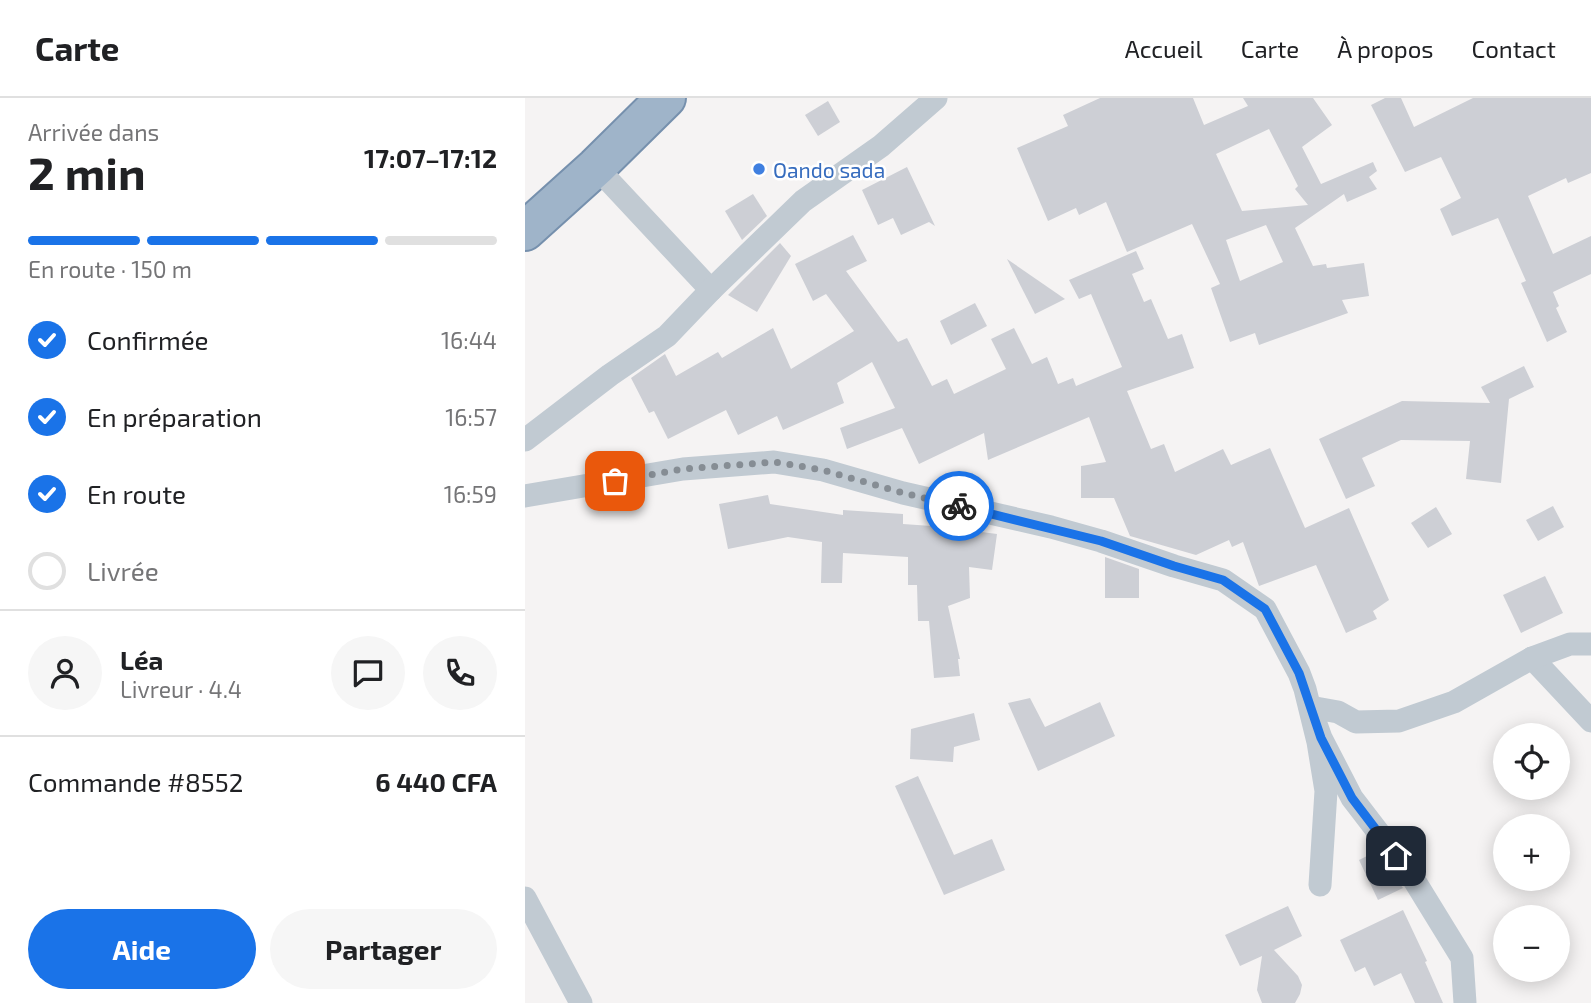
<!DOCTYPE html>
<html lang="fr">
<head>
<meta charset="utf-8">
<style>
  body { margin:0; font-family:"Exo 2",sans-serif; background:#f6f6f6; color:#202124; height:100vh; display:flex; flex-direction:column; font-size:26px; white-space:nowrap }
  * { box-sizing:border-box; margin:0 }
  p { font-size:23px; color:#757577 }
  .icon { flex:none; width:38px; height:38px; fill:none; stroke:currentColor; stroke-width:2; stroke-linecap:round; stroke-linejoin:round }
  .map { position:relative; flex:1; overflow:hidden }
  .panel { display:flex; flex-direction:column; background:#fff; width:525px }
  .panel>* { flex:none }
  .fabs { position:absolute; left:968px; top:625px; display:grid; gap:14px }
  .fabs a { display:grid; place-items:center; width:77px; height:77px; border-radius:50%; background:#fff; box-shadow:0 4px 18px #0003; font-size:35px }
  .pin { position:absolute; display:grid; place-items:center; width:60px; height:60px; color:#fff; margin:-30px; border-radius:14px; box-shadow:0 4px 10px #0006 }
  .courier { position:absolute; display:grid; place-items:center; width:70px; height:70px; margin:-35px; border:5px solid #1a73e8; border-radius:50%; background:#fff; color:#222; box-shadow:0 2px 9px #0007 }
  .overview em { font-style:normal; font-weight:700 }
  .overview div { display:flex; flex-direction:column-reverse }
  .overview { display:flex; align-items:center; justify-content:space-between; height:119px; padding:0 28px }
  h1 { font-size:46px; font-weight:700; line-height:52px }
  .bar { display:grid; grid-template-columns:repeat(4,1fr); gap:10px 7px; align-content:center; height:84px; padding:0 28px }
  .bar i { height:9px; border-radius:5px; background:#e0e0e0 }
  .bar .selected { background:#1a73e8 }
  .bar p { grid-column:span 4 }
  .line { display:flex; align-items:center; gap:18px; padding:0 28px; border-top:2px solid #e0e0e0 }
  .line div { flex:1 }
  .round { display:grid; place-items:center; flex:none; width:74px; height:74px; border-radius:37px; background:#f6f6f6 }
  ol { padding:0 28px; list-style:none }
  li { display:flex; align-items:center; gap:21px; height:77px }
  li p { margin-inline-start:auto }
  li .icon { padding:7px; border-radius:50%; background:#1a73e8; color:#fff; stroke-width:4 }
  li:last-child { color:#757577 }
  li i { width:38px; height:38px; border:4px solid #e0e0e0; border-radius:50% }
  .primary-button { display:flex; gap:14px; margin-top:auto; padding:14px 28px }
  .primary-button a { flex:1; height:80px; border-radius:42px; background:#1a73e8; color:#fff; font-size:28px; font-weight:700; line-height:80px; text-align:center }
  .primary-button a+a { background:#f6f6f6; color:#202124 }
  header { display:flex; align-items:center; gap:42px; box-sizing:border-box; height:98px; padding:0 35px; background:#fff; border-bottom:2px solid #e0e0e0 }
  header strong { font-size:33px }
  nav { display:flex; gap:38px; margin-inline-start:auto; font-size:24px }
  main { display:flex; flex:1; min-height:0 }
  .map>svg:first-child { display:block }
  .building { fill:#cdcfd5; fill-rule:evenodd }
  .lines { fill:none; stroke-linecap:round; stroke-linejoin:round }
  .trunk-casing { stroke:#7690ad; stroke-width:42 }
  .minor { stroke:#c1cad2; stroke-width:23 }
  .trunk { stroke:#9fb4c9; stroke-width:38 }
  .done { stroke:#868d94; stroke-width:7; stroke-dasharray:0 12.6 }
  .route { stroke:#1a73e8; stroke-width:9 }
  .shop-dot { fill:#3f7fe0; stroke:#fff; stroke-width:2.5 }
  .labels { text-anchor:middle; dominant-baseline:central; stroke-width:5; stroke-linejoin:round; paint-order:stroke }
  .shop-label { font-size:21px; fill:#366cbe; stroke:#fff; text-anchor:start }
</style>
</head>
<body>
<header>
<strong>Carte</strong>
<nav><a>Accueil</a><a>Carte</a><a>À propos</a><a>Contact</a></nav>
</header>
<main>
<section class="panel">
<div class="overview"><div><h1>2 min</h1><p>Arrivée dans</p></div><em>17:07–17:12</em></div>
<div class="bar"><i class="selected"></i><i class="selected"></i><i class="selected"></i><i></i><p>En route · 150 m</p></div>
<ol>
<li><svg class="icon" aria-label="check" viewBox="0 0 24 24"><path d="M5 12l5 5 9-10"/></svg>Confirmée<p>16:44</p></li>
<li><svg class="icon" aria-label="check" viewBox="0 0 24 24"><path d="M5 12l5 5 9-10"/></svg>En préparation<p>16:57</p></li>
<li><svg class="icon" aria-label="check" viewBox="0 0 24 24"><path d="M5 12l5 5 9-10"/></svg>En route<p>16:59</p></li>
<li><i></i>Livrée</li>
</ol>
<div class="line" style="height:126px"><a class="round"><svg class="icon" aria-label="person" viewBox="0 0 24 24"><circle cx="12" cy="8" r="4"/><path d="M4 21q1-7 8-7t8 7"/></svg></a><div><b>Léa</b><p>Livreur · 4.4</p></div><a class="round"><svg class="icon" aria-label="chat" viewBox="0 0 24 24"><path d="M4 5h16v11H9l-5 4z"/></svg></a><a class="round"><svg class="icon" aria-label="phone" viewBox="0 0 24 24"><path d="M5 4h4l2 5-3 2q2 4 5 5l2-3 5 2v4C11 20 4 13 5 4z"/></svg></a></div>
<div class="line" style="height:91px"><div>Commande #8552</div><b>6 440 CFA</b></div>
<div class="primary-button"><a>Aide</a><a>Partager</a></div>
</section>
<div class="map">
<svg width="1066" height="905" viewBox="0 0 1066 905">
  <rect width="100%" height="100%" fill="#f5f3f3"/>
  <g class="building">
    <path d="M575,0h93l11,27 44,-19 -5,-8h70l19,27 -30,22 19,37 52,-22 4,9 -8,6 8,12 -30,13 -3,-8 -49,34 18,38 13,-2 1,4 37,-5 5,33 -27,4 6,13 -89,32 -4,-12 -25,9 -19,-54 9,-4 -28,-60 -65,28 -21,-50 -27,13 -3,-7 -28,13 -31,-73 51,-22 -5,-11zM744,31l29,57 -3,3 13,16 -66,6 -26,-57zM741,127l17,37 -43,19 -14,-41z"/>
    <path d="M860,0h16l13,29 59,-29h118v75l-23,10 -2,-5 -38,18 25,58 38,-18v38l-38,18 6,14 -3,2 11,24 -20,10 -26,-59 5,-2 -28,-63 -46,18 -12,-27 21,-11 -20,-41 -36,15 -34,-67z"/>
    <path d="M303,3l12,21 -22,14 -13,-21z"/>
    <path d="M382,69l28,59 -6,-4 -28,13 -8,-17 -15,7 -16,-35z"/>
    <path d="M228,96l14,22 -25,24 -17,-29z"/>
    <path d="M328,137l14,26 -21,10 52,71 9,-4 25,48 15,-7 7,15 52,-25 -15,-30 23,-11 18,36 15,-7 11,27 15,-6 3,8 46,-19 -31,-73 -12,5 -10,-19 67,-29 8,18 -12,5 12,28 7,-3 17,40 14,-5 12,34 -67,23 24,58 13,-5 11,28 48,-23 8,16 39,-17 35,80 44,-20 40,92 -16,11 4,8 -31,14 -30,-68 -57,21 -16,-44 -11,5 -3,-7 -33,15 -66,-19 -16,-38h-33v-32l25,-4 -17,-45 -101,43 -4,-27 -65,31 -17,-36 -55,21 -7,-21 55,-20 -23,-46 -35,21 7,20 -61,27 -6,-14 -39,19 -12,-25 -58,29 -14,-28 -5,2 -18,-35 34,-24 11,22 42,-24 4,6 51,-30 18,41 63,-38 -28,-37 -13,7 -18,-37z"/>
    <path d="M255,145l11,13 -34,56 -29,-17z"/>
    <path d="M482,161l58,40 -30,15z"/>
    <path d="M450,205l12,23 -36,19 -11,-24z"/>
    <path d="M999,268l10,21 -25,12 -8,84 -35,-4 4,-38 -69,-1 -39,18 13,28 -29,13 -27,-60 83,-38 88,2 -9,-16z"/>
    <path d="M243,397l2,9 73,11v-5l60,4v10l71,5v2l23,3 -5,36 -23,-3 1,31 -22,8 12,53h-2l2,17 -26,2 -5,-57h-11l-1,-36h-9v-28l-65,-4 -1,30h-21l1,-41 -34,-5 -60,12 -9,-45z"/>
    <path d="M1028,408l11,21 -26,14 -12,-21z"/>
    <path d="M911,409l16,27 -24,14 -17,-25z"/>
    <path d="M580,459l34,12v29h-34z"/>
    <path d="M1020,478l18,37 -42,20 -18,-38z"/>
    <path d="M505,600l15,29 55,-25 15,34 -77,35 -30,-68z"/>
    <path d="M449,615l6,27 -26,7 -1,15 -43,-3 1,-30z"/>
    <path d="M393,678l36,79 38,-16 13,31 -61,25 -49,-109z"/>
    <path d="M850,754l28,36 -25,12 -19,-40z"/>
    <path d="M763,808l14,30 -28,14 24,26 4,9 -2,9 -5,9h-33l-5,-13 5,-34 -22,10 -15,-31z"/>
    <path d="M878,812l24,51 -2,1 18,41h-28l-14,-30 -27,13 -9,-19 -10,5 -15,-32z"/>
  </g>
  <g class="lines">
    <defs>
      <path id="trunk" d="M0,133l71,-64 70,-69"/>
    </defs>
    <use href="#trunk" class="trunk-casing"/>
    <g class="minor">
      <path d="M71,69l115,123"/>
      <path d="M0,342l85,-65 57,-39 44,-46 92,-89 78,-55 55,-48"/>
      <path d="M0,398l158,-27 91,-7 49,8 80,23 148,34 50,14 73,25 49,14 42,29 34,64 6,16 13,53 8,49 -6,94"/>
      <path d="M1007,560l59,63"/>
      <path d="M0,800l56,105"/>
      <path d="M940,905l-3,-45 -51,-83 -59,-77 -31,-60 -11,-31 28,5 18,10 43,-1 55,-19 78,-44 38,-14h21"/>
    </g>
    <use href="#trunk" class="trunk"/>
  </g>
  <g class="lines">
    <path class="done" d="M90,383l68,-12 91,-7 49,8 80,23 56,13"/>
    <path class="route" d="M434,408l142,35 73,25 49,14 42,29 34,64 22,65 31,60 44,58"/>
  </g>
  <circle class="shop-dot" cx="234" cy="71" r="7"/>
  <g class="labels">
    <g class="shop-label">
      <text x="248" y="71">Oando sada</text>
    </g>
  </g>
</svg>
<div class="fabs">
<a><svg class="icon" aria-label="locate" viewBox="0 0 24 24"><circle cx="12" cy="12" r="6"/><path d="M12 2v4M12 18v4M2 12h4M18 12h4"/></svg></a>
<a>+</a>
<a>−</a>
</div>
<div class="pin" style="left:90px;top:383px;background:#ea580c"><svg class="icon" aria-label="bag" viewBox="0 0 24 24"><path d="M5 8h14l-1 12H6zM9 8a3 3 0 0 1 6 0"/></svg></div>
<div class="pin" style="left:871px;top:758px;background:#1f2937"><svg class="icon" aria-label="home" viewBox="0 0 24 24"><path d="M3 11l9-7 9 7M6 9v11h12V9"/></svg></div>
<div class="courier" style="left:434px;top:408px"><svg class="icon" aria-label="bike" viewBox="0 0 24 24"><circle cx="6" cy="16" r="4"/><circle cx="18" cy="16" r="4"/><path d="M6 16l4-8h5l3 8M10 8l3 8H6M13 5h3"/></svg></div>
</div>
</main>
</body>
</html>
